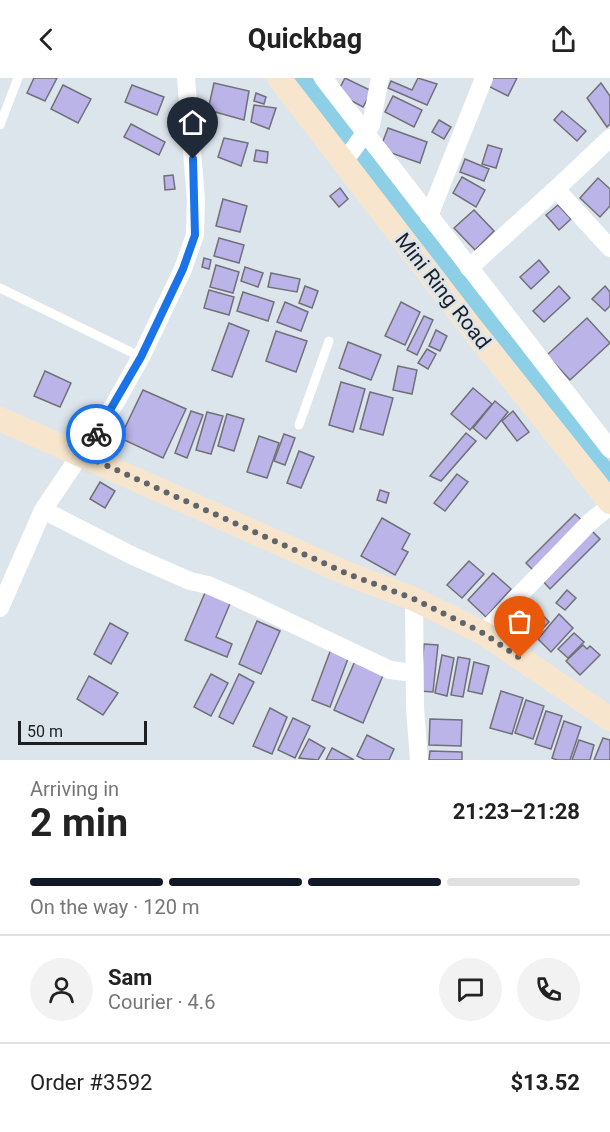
<!DOCTYPE html>
<html lang="en">
<head>
<meta charset="utf-8">
<style>
  body { margin:0; font-family:Roboto,sans-serif; background:#f2f2f2; color:#222; height:100vh; display:flex; flex-direction:column; font-size:22px; white-space:nowrap }
  * { box-sizing:border-box; margin:0 }
  p { font-size:20px; color:#767676 }
  .icon { flex:none; width:33px; height:33px; fill:none; stroke:currentColor; stroke-width:2; stroke-linecap:round; stroke-linejoin:round }
  .map { position:relative; height:682px; overflow:hidden }
  .details { display:flex; flex-direction:column; background:#fff; flex:1 }
  .details>* { flex:none }
  .scale { position:absolute; left:18px; bottom:15px; width:129px; box-sizing:border-box; padding-left:6px; border:3px solid #1d2022; border-top:0; font-size:16px; line-height:21px; white-space:nowrap; color:#1d2022; -webkit-text-stroke:4px #dde5ec; paint-order:stroke }
  .pin { position:absolute; display:grid; place-items:center; width:51px; height:51px; color:#fff; margin:-62px -26px; border-radius:50% 50% 50% 0; rotate:-45deg; box-shadow:0 0 6px #0007 }
  .pin .icon { rotate:45deg }
  .courier { position:absolute; display:grid; place-items:center; width:60px; height:60px; margin:-30px; border:4px solid #1a73e8; border-radius:50%; background:#fff; color:#222; box-shadow:0 2px 8px #0007 }
  .headline em { font-style:normal; font-weight:700 }
  .headline div { display:flex; flex-direction:column-reverse }
  .headline { display:flex; align-items:center; justify-content:space-between; height:102px; padding:0 30px }
  h1 { font-size:39px; font-weight:700; line-height:45px }
  .bar { display:grid; grid-template-columns:repeat(4,1fr); gap:9px 6px; align-content:center; height:72px; padding:0 30px }
  .bar i { height:8px; border-radius:4px; background:#e0e0e0 }
  .bar .on { background:#111827 }
  .bar p { grid-column:span 4 }
  .line { display:flex; align-items:center; gap:15px; padding:0 30px; border-top:2px solid #e0e0e0 }
  .line div { flex:1 }
  .round { display:grid; place-items:center; flex:none; width:63px; height:63px; border-radius:32px; background:#f2f2f2 }
  header { display:flex; justify-content:space-between; align-items:center; height:78px; padding:0 30px; background:#fff; font-size:27px; font-weight:700 }
  .map>svg:first-child { display:block }
  .lines { fill:none; stroke-linecap:round; stroke-linejoin:round }
  .canal { stroke:#8ecfe8; stroke-width:18 }
  .building { fill:#bbb4e9; stroke:#717078; stroke-width:1.5 }
  .lane { stroke:#fff; stroke-width:9 }
  .street { stroke:#fff; stroke-width:18 }
  .secondary { stroke:#f7e6cd; stroke-width:24 }
  .done { stroke:#606569; stroke-width:6; stroke-dasharray:0 10.8 }
  .route { stroke:#1a73e8; stroke-width:8 }
  .labels { text-anchor:middle; dominant-baseline:central; stroke-width:6; stroke-linejoin:round; paint-order:stroke }
  .street-label { font-size:21px; fill:#1d2022; stroke:#dde5ec }
</style>
</head>
<body>
<header><svg class="icon" aria-label="back" viewBox="0 0 24 24"><path d="M15 5l-7 7 7 7"/></svg>Quickbag<svg class="icon" aria-label="share" viewBox="0 0 24 24"><path d="M12 15V3M7 8l5-5 5 5M5 13v7h14v-7"/></svg></header>
<div class="map">
<svg width="610" height="682" viewBox="0 0 610 682">
  <rect width="100%" height="100%" fill="#dde5ec"/>
  <g class="lines">
    <path class="canal" d="M301,0l232,296 77,103"/>
  </g>
  <g class="building">
    <path d="M34,0h23l-12,23 -18,-8z"/>
    <path d="M345,0l27,13 -9,16 -26,-14z"/>
    <path d="M418,0l19,6 -10,21 -39,-17 3,-7 21,9z"/>
    <path d="M492,0h25l-9,18 -20,-10z"/>
    <path d="M214,5l35,8 -5,29 -36,-10z"/>
    <path d="M601,5l9,13v28l-3,3 -20,-29z"/>
    <path d="M63,7l28,14 -13,24 -27,-14z"/>
    <path d="M132,7l32,12 -7,18 -32,-13z"/>
    <path d="M256,15l10,4 -2,7 -10,-3z"/>
    <path d="M393,18l29,14 -8,17 -29,-15z"/>
    <path d="M254,27l22,3 -7,21 -18,-7z"/>
    <path d="M562,33l24,20 -9,10 -23,-21z"/>
    <path d="M439,42l12,7 -7,12 -12,-7z"/>
    <path d="M131,46l34,18 -6,13 -35,-18z"/>
    <path d="M388,50l39,14 -7,21 -40,-14z"/>
    <path d="M224,60l24,5 -7,23 -23,-9z"/>
    <path d="M488,67l14,4 -6,19 -14,-4z"/>
    <path d="M256,72l12,2 -1,11 -13,-2z"/>
    <path d="M465,81l24,10 -5,12 -24,-9z"/>
    <path d="M173,97l2,14 -10,1 -1,-14z"/>
    <path d="M462,99l23,13 -9,17 -23,-14z"/>
    <path d="M598,100l12,11v17l-10,11 -20,-19z"/>
    <path d="M340,110l8,11 -9,8 -9,-11z"/>
    <path d="M223,121l24,7 -7,26 -24,-6z"/>
    <path d="M558,127l13,14 -12,11 -13,-15z"/>
    <path d="M474,132l20,21 -19,19 -21,-22z"/>
    <path d="M219,160l25,7 -5,18 -25,-7z"/>
    <path d="M204,180l7,2 -2,9 -7,-2z"/>
    <path d="M539,182l10,12 -18,17 -11,-12z"/>
    <path d="M216,187l23,7 -6,21 -23,-6z"/>
    <path d="M245,189l18,6 -5,14 -17,-6z"/>
    <path d="M271,195l29,6 -3,13 -29,-5z"/>
    <path d="M305,208l13,5 -6,17 -13,-5z"/>
    <path d="M559,208l11,12 -26,24 -11,-11z"/>
    <path d="M605,208l5,6v14l-5,5 -13,-12z"/>
    <path d="M209,212l25,7 -5,18 -25,-7z"/>
    <path d="M243,214l31,10 -6,19 -31,-10z"/>
    <path d="M285,224l23,10 -7,19 -24,-9z"/>
    <path d="M401,224l19,10 -15,33 -20,-9z"/>
    <path d="M424,238l9,4 -16,35 -10,-5z"/>
    <path d="M587,240l23,25 -40,37 -23,-25z"/>
    <path d="M229,245l20,8 -17,46 -20,-7z"/>
    <path d="M436,252l11,6 -7,15 -11,-5z"/>
    <path d="M276,253l31,10 -11,31 -30,-11z"/>
    <path d="M348,264l33,13 -10,25 -32,-12z"/>
    <path d="M427,271l9,5 -8,15 -10,-6z"/>
    <path d="M398,288l19,4 -5,24 -19,-4z"/>
    <path d="M45,293l26,12 -11,24 -26,-11z"/>
    <path d="M341,304l24,7 -12,43 -24,-7z"/>
    <path d="M473,310l19,16 -22,26 -19,-16z"/>
    <path d="M143,312l43,19 -23,49 -43,-20z"/>
    <path d="M370,314l23,6 -10,37 -23,-6z"/>
    <path d="M495,323l13,11 -22,27 -13,-11z"/>
    <path d="M191,333l12,4 -16,43 -12,-5z"/>
    <path d="M513,333l16,21 -12,9 -15,-20z"/>
    <path d="M207,334l16,4 -12,38 -15,-4z"/>
    <path d="M227,336l17,5 -10,32 -16,-5z"/>
    <path d="M466,355l10,8 -35,40 -11,-5z"/>
    <path d="M284,356l11,4 -10,27 -11,-4z"/>
    <path d="M259,358l20,7 -12,35 -20,-6z"/>
    <path d="M299,373l15,6 -13,31 -14,-5z"/>
    <path d="M457,396l11,8 -23,29 -11,-8z"/>
    <path d="M100,404l15,9 -10,17 -15,-9z"/>
    <path d="M380,412l9,3 -3,10 -9,-3z"/>
    <path d="M575,436l10,9 -49,50 -10,-10z"/>
    <path d="M382,440l28,16 -8,15 6,3 -13,23 -34,-19z"/>
    <path d="M590,451l10,10 -50,50 -9,-10z"/>
    <path d="M469,483l15,13 -22,24 -15,-13z"/>
    <path d="M493,495l18,16 -25,28 -18,-17z"/>
    <path d="M207,510l25,11 -16,38 16,7 -5,13 -42,-17z"/>
    <path d="M567,512l9,8 -11,12 -9,-7z"/>
    <path d="M537,531l12,13 -16,16 -12,-13z"/>
    <path d="M559,536l14,14 -22,24 -13,-13z"/>
    <path d="M506,539l14,14 -9,9 -14,-14z"/>
    <path d="M257,543l23,10 -19,43 -22,-10z"/>
    <path d="M110,545l18,10 -17,31 -17,-10z"/>
    <path d="M574,555l10,9 -16,16 -10,-9z"/>
    <path d="M424,566l14,1 -5,47 -13,-1z"/>
    <path d="M583,567l4,4 3,-3 10,9 -20,20 -14,-14z"/>
    <path d="M331,571l18,7 -19,51 -18,-7z"/>
    <path d="M442,577l12,3 -7,38 -12,-3z"/>
    <path d="M458,579l12,2 -7,38 -12,-2z"/>
    <path d="M355,583l29,12 -21,50 -29,-13z"/>
    <path d="M474,584l15,4 -7,28 -14,-3z"/>
    <path d="M211,596l17,9 -17,33 -17,-9z"/>
    <path d="M239,596l15,8 -21,42 -14,-7z"/>
    <path d="M89,598l29,17 -15,22 -26,-16z"/>
    <path d="M501,613l22,7 -11,36 -22,-6z"/>
    <path d="M526,622l18,6 -11,33 -18,-6z"/>
    <path d="M270,630l17,9 -15,37 -19,-8z"/>
    <path d="M546,633l16,5 -11,33 -16,-5z"/>
    <path d="M293,640l17,8 -15,32 -17,-8z"/>
    <path d="M430,641l32,1 -1,26 -32,-1z"/>
    <path d="M564,643l17,6 -11,33h-13l-5,-2z"/>
    <path d="M367,657l27,14 -5,11h-24l-8,-4z"/>
    <path d="M603,660l7,2v20h-16z"/>
    <path d="M309,661l16,9 -7,12 -19,-2z"/>
    <path d="M579,662l15,5 -4,15h-18z"/>
    <path d="M332,670l22,12h-28z"/>
    <path d="M430,673l32,1v8h-33z"/>
  </g>
  <g class="lines">
    <g class="lane">
      <path d="M0,47l18,-47"/>
      <path d="M0,210l141,69"/>
      <path d="M299,347l30,-84"/>
    </g>
    <g class="street">
      <path d="M323,0l287,371"/>
      <path d="M343,85l28,-38 9,-47"/>
      <path d="M556,111l54,-51"/>
      <path d="M429,138l55,-138"/>
      <path d="M469,190l87,-79 54,59"/>
      <path d="M43,432l90,46 57,25 18,4 30,13 152,72 24,3"/>
      <path d="M414,521l1,109 4,52"/>
      <path d="M0,530l43,-98 71,-105 27,-48 42,-88 12,-34 1,-35 -10,-122"/>
      <path d="M483,555l107,-111 20,-16"/>
    </g>
    <g class="secondary">
      <path d="M279,0l190,247 141,177"/>
      <path d="M0,341l348,155 66,25 69,34 127,86"/>
    </g>
  </g>
  <g class="lines">
    <path class="done" d="M96,356l-15,20 267,120 66,25 69,34 37,25"/>
    <path class="route" d="M96,356l45,-77 42,-88 12,-34 -2,-76"/>
  </g>
  <g class="labels">
    <g class="street-label">
      <text transform="translate(443 213) rotate(52)">Mini Ring Road</text>
    </g>
  </g>
</svg>
<div class="scale">50 m</div>
<div class="pin" style="left:520px;top:580px;background:#ea580c"><svg class="icon" aria-label="bag" viewBox="0 0 24 24"><path d="M5 8h14l-1 12H6zM9 8a3 3 0 0 1 6 0"/></svg></div>
<div class="pin" style="left:193px;top:81px;background:#1f2937"><svg class="icon" aria-label="home" viewBox="0 0 24 24"><path d="M3 11l9-7 9 7M6 9v11h12V9"/></svg></div>
<div class="courier" style="left:96px;top:356px"><svg class="icon" aria-label="bike" viewBox="0 0 24 24"><circle cx="6" cy="16" r="4"/><circle cx="18" cy="16" r="4"/><path d="M6 16l4-8h5l3 8M10 8l3 8H6M13 5h3"/></svg></div>
</div>
<section class="details">
<div class="headline"><div><h1>2 min</h1><p>Arriving in</p></div><em>21:23–21:28</em></div>
<div class="bar"><i class="on"></i><i class="on"></i><i class="on"></i><i></i><p>On the way · 120 m</p></div>
<div class="line" style="height:108px"><a class="round"><svg class="icon" aria-label="person" viewBox="0 0 24 24"><circle cx="12" cy="8" r="4"/><path d="M4 21q1-7 8-7t8 7"/></svg></a><div><b>Sam</b><p>Courier · 4.6</p></div><a class="round"><svg class="icon" aria-label="chat" viewBox="0 0 24 24"><path d="M4 5h16v11H9l-5 4z"/></svg></a><a class="round"><svg class="icon" aria-label="phone" viewBox="0 0 24 24"><path d="M5 4h4l2 5-3 2q2 4 5 5l2-3 5 2v4C11 20 4 13 5 4z"/></svg></a></div>
<div class="line" style="height:78px"><div>Order #3592</div><b>$13.52</b></div>
</section>
</body>
</html>
